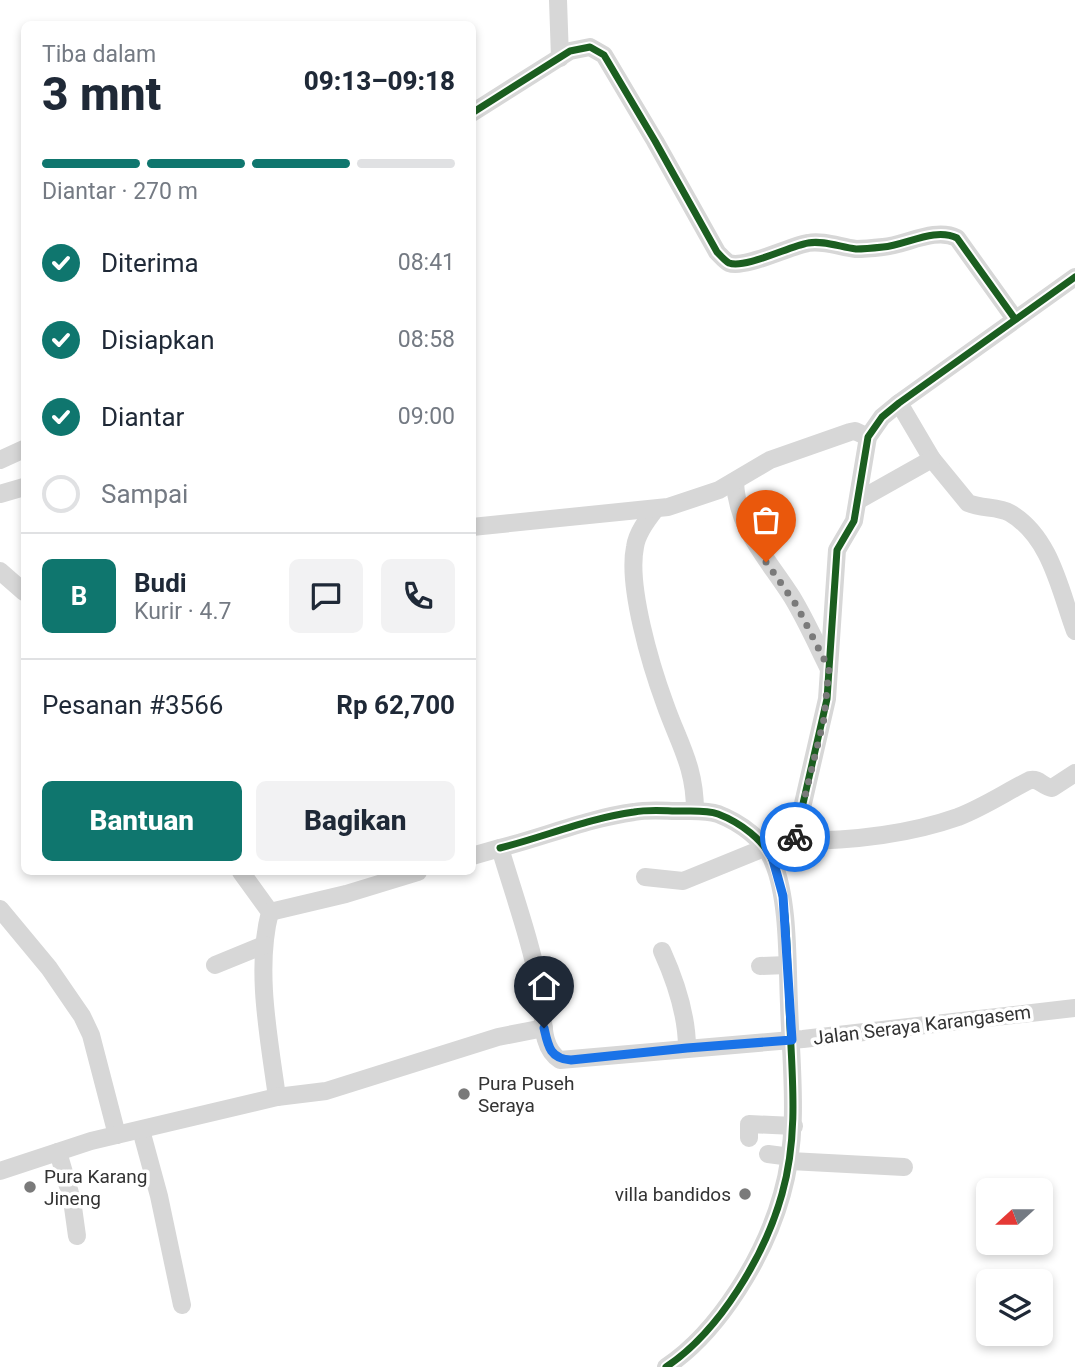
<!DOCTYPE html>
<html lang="id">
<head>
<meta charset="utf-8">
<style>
  body { margin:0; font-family:Roboto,sans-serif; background:#f2f2f3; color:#1f2937; height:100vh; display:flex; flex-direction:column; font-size:26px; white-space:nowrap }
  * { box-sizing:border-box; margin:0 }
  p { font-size:23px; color:#747a83 }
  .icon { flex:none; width:38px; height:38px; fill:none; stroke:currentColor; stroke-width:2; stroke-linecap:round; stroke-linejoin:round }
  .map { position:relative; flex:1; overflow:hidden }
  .drawer { position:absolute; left:21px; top:21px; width:455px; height:854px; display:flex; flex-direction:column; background:#fff; border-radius:10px; box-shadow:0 4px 10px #0003 }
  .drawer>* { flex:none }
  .needle { width:46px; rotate:249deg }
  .buttons { position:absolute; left:976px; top:1178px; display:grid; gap:14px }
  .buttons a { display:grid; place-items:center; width:77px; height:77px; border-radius:10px; background:#fff; box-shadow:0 4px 10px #0003; font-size:35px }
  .pin { position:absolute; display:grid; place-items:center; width:60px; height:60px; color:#fff; margin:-72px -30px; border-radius:50% 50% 50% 0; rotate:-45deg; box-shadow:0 0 7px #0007 }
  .pin .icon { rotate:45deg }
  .courier { position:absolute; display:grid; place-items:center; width:70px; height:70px; margin:-35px; border:5px solid #1a73e8; border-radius:50%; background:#fff; color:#222; box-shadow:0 2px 9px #0007 }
  .overview em { font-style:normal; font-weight:800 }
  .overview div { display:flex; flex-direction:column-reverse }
  .overview { display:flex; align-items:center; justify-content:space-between; height:119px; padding:0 21px }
  h1 { font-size:46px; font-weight:800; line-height:52px }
  .bar { display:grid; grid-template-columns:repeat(4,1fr); gap:10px 7px; align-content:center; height:84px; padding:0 21px }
  .bar i { height:9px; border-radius:5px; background:#e0e1e3 }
  .bar .on { background:#0f766e }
  .bar p { grid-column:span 4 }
  .line { display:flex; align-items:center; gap:18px; padding:0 21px; border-top:2px solid #e0e1e3 }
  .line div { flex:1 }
  .round { display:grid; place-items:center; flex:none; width:74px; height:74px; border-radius:10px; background:#f2f2f3 }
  ol { padding:0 21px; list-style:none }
  li { display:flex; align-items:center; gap:21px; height:77px }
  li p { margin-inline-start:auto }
  li .icon { padding:7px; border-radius:50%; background:#0f766e; color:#fff; stroke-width:4 }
  li:last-child { color:#747a83 }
  li i { width:38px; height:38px; border:4px solid #e0e1e3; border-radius:50% }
  .button { display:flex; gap:14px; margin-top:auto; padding:14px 21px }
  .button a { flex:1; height:80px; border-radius:10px; background:#0f766e; color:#fff; font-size:28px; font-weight:800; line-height:80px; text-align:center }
  .button a+a { background:#f2f2f3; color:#1f2937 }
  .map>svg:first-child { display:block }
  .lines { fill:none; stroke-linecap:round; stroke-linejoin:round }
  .minor { stroke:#d7d7d7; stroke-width:18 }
  .cycleway-casing { stroke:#fff; stroke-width:11 }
  .cycleway { stroke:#1b5e20; stroke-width:7 }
  .done { stroke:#7a7a7a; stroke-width:7; stroke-dasharray:0 12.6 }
  .route { stroke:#1a73e8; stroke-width:9 }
  .poi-dot { fill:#7a7a7a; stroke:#fff; stroke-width:2.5 }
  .labels { text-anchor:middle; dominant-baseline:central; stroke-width:7; stroke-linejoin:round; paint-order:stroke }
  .street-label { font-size:19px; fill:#333; stroke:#fff }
  .poi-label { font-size:19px; fill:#333; stroke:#fff; text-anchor:start }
</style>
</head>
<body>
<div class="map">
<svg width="1075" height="1367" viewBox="0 0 1075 1367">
  <rect width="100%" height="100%" fill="#fff"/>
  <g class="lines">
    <g class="minor">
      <path d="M558,0l2,58"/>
      <path d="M472,113l98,-62 20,-4 14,8 51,86 62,111c4,4 8,9 12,11 16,6 61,-17 79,-20 15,-3 32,4 48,6 9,0 18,-1 27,-2 23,-2 52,-20 74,-9l58,81"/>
      <path d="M899,403l33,56 36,44c14,6 30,3 42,10 41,24 50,78 65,118"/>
      <path d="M0,460l24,-11"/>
      <path d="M735,482c2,47 33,77 57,115 14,23 25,48 37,72"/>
      <path d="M0,494l24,-7"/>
      <path d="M859,500l73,-41"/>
      <path d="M655,510c-8,10 -18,23 -20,37 -8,39 16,119 30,157 14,40 30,62 30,107"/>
      <path d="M472,527l196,-20 51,-17 51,-30 80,-28 5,-1 13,6"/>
      <path d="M0,571l24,21"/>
      <path d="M793,841c54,0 114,-6 165,-24 26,-10 48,-25 72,-37 9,-2 13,7 22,8l23,-15"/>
      <path d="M500,848c44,-11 89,-30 134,-36 15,-3 32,-1 47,-1 12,0 26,-1 37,3 21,8 47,26 55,48 16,38 14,99 16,142 2,64 11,127 -7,190 -17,61 -62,137 -116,173"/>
      <path d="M472,856l28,-8c14,47 31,94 40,142 5,22 -2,56 20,70l243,-21 272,-31"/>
      <path d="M773,860l20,-19 3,-7 31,-135 10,-149 17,-29 14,-84 14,-20 17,-14 176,-126"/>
      <path d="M241,872l29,40c-15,57 -1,126 7,185"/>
      <path d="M645,877l38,4 81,-33"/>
      <path d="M0,909l49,59 33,48 9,19 26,100"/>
      <path d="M270,912l76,-18 72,-22"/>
      <path d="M662,951c14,31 25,63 25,97"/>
      <path d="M215,965l49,-20"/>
      <path d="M760,966l27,-1"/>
      <path d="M141,1130l18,66 23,109"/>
      <path d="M749,1138v-14l45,2"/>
      <path d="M58,1152l14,48 5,36"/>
      <path d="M768,1154l23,3"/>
      <path d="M790,1161l114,6"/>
      <path d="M0,1171l91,-30 186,-44 49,-6 172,-54 46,-9"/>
    </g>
    <defs>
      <g id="cycleway">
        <path d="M472,113l98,-62 20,-4 14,8 51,86 62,111c4,4 8,9 12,11 16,6 61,-17 79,-20 15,-3 32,4 48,6 9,0 18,-1 27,-2 23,-2 52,-20 74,-9l58,81"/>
        <path d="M500,848c44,-11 89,-30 134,-36 15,-3 32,-1 47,-1 12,0 26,-1 37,3 21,8 47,26 55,48 16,38 14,99 16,142 2,64 11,127 -7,190 -17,61 -62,137 -116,173"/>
        <path d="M773,860l20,-19 3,-7 31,-135 10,-149 17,-29 14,-84 14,-20 17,-14 176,-126"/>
      </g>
    </defs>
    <use href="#cycleway" class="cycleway-casing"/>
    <use href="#cycleway" class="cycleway"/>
  </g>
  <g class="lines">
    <path class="done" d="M766,562l31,44 32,63 -5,50 -29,118"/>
    <path class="route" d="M544,1028c4,18 6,31 27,32l116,-12 105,-8 -9,-144 -10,-36 13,-12 9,-11"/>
  </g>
  <g class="poi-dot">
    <circle cx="464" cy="1094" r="7"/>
    <circle cx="30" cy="1187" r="7"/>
    <circle cx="745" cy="1194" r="7"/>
  </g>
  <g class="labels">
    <g class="street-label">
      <text transform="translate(922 1025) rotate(-7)">Jalan Seraya Karangasem</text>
    </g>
    <g class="poi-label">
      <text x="478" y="1083">Pura Puseh<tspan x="478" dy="22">Seraya</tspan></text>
      <text x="44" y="1176">Pura Karang<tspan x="44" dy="22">Jineng</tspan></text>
      <text x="731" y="1194" text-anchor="end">villa bandidos</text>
    </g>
  </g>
</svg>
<div class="buttons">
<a><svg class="needle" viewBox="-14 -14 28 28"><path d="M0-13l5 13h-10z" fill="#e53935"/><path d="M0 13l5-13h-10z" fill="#747a83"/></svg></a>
<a><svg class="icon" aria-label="layers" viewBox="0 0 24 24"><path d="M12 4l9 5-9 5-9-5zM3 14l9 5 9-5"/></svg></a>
</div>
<div class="pin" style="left:766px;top:562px;background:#ea580c"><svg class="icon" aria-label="bag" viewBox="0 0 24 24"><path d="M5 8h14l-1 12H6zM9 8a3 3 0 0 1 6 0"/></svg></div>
<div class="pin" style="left:544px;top:1028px;background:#1f2937"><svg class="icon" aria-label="home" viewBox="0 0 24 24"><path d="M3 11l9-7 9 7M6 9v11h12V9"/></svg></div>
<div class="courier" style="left:795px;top:837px"><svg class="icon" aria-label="bike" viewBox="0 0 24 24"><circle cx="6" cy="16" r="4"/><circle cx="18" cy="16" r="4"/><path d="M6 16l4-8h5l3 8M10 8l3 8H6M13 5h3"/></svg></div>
<section class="drawer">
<div class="overview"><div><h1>3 mnt</h1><p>Tiba dalam</p></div><em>09:13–09:18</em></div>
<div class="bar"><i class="on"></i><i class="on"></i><i class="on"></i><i></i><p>Diantar · 270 m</p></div>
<ol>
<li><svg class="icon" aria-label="check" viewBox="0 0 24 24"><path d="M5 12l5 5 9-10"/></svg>Diterima<p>08:41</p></li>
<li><svg class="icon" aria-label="check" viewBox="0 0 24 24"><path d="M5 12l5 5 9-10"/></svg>Disiapkan<p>08:58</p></li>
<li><svg class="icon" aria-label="check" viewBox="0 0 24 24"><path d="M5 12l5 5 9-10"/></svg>Diantar<p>09:00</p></li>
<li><i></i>Sampai</li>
</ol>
<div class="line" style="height:126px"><b class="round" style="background:#0f766e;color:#fff">B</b><div><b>Budi</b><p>Kurir · 4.7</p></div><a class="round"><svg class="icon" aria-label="chat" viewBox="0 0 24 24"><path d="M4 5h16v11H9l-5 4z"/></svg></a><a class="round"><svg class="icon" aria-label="phone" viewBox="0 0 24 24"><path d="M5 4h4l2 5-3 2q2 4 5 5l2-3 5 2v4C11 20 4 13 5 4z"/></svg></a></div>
<div class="line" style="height:91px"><div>Pesanan #3566</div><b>Rp 62,700</b></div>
<div class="button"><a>Bantuan</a><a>Bagikan</a></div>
</section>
</div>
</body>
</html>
